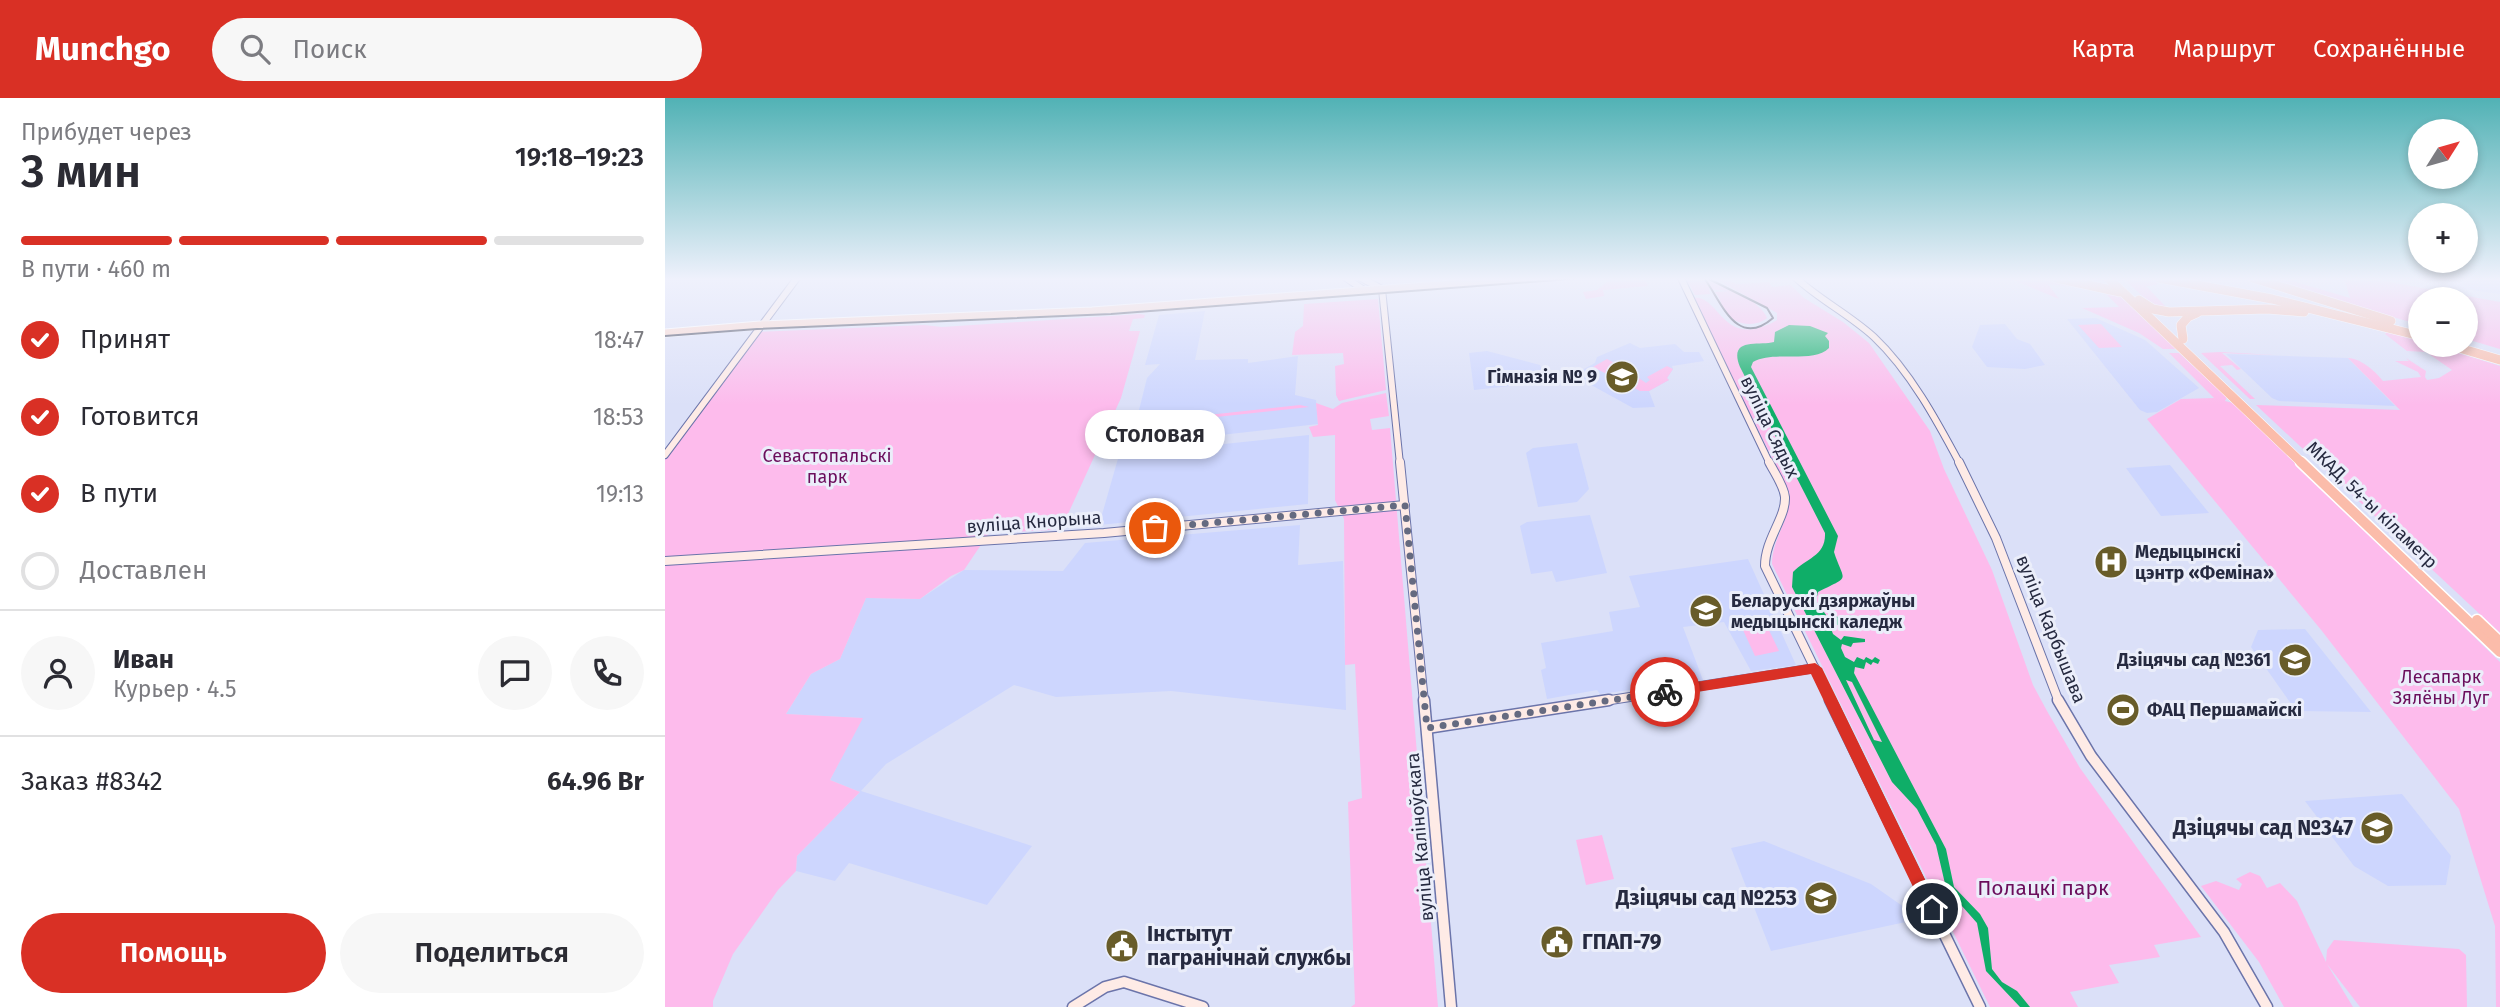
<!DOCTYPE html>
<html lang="ru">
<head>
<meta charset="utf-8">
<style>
  body { margin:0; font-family:"Fira Sans",sans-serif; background:#f7f7f7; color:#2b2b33; height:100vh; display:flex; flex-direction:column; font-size:26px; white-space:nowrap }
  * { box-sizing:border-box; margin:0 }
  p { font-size:23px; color:#7c7c81 }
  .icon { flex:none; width:38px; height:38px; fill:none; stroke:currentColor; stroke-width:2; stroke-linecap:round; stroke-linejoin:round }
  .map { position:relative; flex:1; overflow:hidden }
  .sheet { display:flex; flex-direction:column; background:#fff; width:665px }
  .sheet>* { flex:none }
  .needle { width:46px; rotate:53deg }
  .tools { position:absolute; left:1743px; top:21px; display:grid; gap:14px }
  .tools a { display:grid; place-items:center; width:70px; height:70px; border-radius:50%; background:#fff; box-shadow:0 4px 10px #0003; font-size:35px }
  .pin { position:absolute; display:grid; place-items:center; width:60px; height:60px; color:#fff; margin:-30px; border:4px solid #fff; border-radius:50%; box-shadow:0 2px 7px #0007 }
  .courier { position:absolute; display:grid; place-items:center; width:70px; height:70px; margin:-35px; border:5px solid #d93025; border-radius:50%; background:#fff; color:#222; box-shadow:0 2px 9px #0007 }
  .bubble { position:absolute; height:49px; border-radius:24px; background:#fff; box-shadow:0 4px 10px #0003; font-size:23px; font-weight:600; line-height:49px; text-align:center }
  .headline em { font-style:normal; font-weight:600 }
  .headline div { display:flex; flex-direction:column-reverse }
  .headline { display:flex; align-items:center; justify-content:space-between; height:119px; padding:0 21px }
  h1 { font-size:46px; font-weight:600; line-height:52px }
  .bar { display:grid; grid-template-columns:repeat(4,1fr); gap:10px 7px; align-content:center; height:84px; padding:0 21px }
  .bar i { height:9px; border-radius:5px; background:#e1e1e2 }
  .bar .current { background:#d93025 }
  .bar p { grid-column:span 4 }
  .line { display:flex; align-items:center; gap:18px; padding:0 21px; border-top:2px solid #e1e1e2 }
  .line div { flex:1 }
  .round { display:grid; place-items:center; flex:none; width:74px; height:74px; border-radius:37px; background:#f7f7f7 }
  ol { padding:0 21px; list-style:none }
  li { display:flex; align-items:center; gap:21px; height:77px }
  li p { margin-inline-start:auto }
  li .icon { padding:7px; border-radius:50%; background:#d93025; color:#fff; stroke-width:4 }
  li:last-child { color:#7c7c81 }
  li i { width:38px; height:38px; border:4px solid #e1e1e2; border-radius:50% }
  .cta { display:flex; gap:14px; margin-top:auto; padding:14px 21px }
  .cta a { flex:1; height:80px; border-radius:42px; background:#d93025; color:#fff; font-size:28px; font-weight:600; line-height:80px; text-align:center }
  .cta a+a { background:#f7f7f7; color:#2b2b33 }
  header { display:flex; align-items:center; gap:42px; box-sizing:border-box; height:98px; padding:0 35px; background:#d93025; color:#fff }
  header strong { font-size:33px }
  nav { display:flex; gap:38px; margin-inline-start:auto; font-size:24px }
  .search { width:490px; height:63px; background:#f7f7f7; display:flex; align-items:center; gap:18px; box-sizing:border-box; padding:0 24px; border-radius:38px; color:#7c7c81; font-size:26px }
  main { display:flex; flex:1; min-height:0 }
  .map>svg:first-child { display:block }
  .built { fill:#cdd6fe }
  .green { fill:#fdbbec }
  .water { fill:#0fae68; fill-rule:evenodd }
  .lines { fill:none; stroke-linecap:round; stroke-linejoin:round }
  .secondary-far2-casing { stroke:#6b74aa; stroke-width:8 }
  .secondary-far1-casing { stroke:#6b74aa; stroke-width:10 }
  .secondary-casing { stroke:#6b74aa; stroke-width:13 }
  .primary-casing { stroke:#fff; stroke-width:9 }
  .highway-far1-casing { stroke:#fff; stroke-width:10 }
  .highway-casing { stroke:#fff; stroke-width:13 }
  .secondary-far2 { stroke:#feebe6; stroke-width:6 }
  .secondary-far1 { stroke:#feebe6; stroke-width:8 }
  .secondary { stroke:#feebe6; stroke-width:10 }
  .primary { stroke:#fdd7cc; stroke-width:7 }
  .highway-far1 { stroke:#fbbcaa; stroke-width:9 }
  .highway { stroke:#fbbcaa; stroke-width:10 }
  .tram { stroke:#3b3f55; stroke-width:2 }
  .route { fill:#d93025 }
  .done { stroke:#656a80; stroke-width:7; stroke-dasharray:0 12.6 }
  .labels { text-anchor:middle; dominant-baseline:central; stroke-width:6; stroke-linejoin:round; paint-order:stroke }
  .poi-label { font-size:18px; font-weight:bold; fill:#262a40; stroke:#ebeefa; text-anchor:start }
  .street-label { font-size:18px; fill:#262a40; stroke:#ebeefa }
  .park-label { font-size:18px; fill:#6b0e5c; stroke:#ebeefa }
  .near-poi-label { font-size:21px; font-weight:bold; fill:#262a40; stroke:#ebeefa; text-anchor:end }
  .near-park-label { font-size:21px; fill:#6b0e5c; stroke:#ebeefa }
</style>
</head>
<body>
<header>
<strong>Munchgo</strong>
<div class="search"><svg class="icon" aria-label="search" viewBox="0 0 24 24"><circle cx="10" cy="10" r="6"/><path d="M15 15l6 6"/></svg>Поиск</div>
<nav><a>Карта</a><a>Маршрут</a><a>Сохранённые</a></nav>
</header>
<main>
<section class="sheet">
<div class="headline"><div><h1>3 мин</h1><p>Прибудет через</p></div><em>19:18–19:23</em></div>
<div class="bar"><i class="current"></i><i class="current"></i><i class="current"></i><i></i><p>В пути · 460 m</p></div>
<ol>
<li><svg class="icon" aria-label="check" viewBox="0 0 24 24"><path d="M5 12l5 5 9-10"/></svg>Принят<p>18:47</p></li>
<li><svg class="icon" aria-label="check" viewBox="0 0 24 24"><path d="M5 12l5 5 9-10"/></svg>Готовится<p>18:53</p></li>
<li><svg class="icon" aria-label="check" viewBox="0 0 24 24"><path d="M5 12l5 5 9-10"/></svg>В пути<p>19:13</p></li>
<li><i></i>Доставлен</li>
</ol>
<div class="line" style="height:126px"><a class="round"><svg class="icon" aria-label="person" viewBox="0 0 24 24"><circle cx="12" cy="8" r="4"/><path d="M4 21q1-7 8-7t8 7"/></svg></a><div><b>Иван</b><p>Курьер · 4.5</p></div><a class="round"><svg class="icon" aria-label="chat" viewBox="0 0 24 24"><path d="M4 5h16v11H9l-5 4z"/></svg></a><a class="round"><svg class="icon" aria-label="phone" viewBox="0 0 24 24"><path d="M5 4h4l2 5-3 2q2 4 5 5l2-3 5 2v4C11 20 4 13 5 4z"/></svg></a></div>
<div class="line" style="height:91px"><div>Заказ #8342</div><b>64.96 Br</b></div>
<div class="cta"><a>Помощь</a><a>Поделиться</a></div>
</section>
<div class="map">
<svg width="1835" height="909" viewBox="0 0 1835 909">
  <rect width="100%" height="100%" fill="#dbe0f8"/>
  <g class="built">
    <path d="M1779,180h56v16l-51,-7z"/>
    <path d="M540,213l-10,49 53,-1v4l50,-7 -3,39 21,5 2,24 -194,22 9,-29 5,-3 9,-36 13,-14 -15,1 14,-50z"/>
    <path d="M1431,220l49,22 54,48 -42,24 -10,1 -7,-3 -73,-91z"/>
    <path d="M1340,226l12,15 13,5 15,21 -20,4 -38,-2 -15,-20 8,-22z"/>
    <path d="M965,245l10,5 35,-4 9,8h15l5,9 -32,5 1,3 -6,9 2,2 -20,11 6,16 -22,1 -60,-33 22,-12 2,-6z"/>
    <path d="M822,253l53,14 7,17 -73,8 -5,-37z"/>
    <path d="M1561,256l122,4 47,48 -116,-5 -7,-3z"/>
    <path d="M644,337l-1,69 -209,21 20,-70z"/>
    <path d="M912,345l12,46 -12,13 -39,5 -12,-54 7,-5z"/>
    <path d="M1505,367l39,48 -48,3 -35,-48z"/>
    <path d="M925,417l17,58 -51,9 -4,-11 -21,3 -11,-48 7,-4z"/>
    <path d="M635,427l-2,40 45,-4 3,149 -175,-19 -115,6 -42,-12 -128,79 -25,27 171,55 -45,59 -138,-42 -14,18 -39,-10 1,-15 63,-64 -30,-12 32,-62 -76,-4 25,-40 29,-15 26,-61 54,1 44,-29 99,1 22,-28z"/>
    <path d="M1083,461l48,106 -45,6 -27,-49 -41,5 20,53 -103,14 -3,-4 -50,9 -6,-29 5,-2 -5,-25 72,-12 -4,-19 31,-5 -11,-31z"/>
    <path d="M1640,531l66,83 -75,-1 -45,-64 7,-17z"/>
    <path d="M1737,696l49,62 -5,29 -58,1 -34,-20 -49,-65z"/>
    <path d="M1099,743l107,43 40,28 4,8 -144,31 -40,-103z"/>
  </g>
  <g class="green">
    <path d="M1021,180c7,0 16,-1 23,1 13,4 54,24 58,39 -12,10 -32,7 -42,-6 -5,-8 -4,-14 -10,-20l14,-1 -20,-2 1,5 -15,1z"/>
    <path d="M1049,180h10l13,6 32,-2 3,5 19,-2 13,13 39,24 26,21 61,88 14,38 48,101 41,115 14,26 33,57 121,169 -47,8 6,12 -51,8 10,18 -49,9 8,15h-88l-218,-443c0,-26 20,-46 17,-72l-96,-194c27,-5 29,54 84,22v-7z"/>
    <path d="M1344,180h40l68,15 59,56h-13l-24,-16 -57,-25 37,-1 -17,-17 -54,-6 11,15z"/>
    <path d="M1484,180l11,2 -4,5 -10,1 21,22h48l-3,-3 6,3c-8,2 -18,2 -27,3 -35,1 -42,-9 -67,-32z"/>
    <path d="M1598,180h20l67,20 -6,-20h24l132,24v47l-34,-10v-40h-46v26z"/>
    <path d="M980,181l3,7 -45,4 1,6 -18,3 -3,-7 14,-2 11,-9z"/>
    <path d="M713,201l8,91 -47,11 -3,-6 -1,-29 9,-2 -1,-11 -51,2 3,-23 8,-6 1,-22z"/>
    <path d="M475,216l5,1 -1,3 -11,1 -4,12h11l-19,67 -58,127 -13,5 -61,3 -25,37 -13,6 -31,23 -54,-1 -26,61 -29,15 -25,40 77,4 -33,62 30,12 -63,64 -1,15 -18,19 -45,64 -20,47v6h-48v-552l91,-123 168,-7 18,2z"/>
    <path d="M1436,226l21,23 -23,1 -21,-23z"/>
    <path d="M1722,234l33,9v4h11l11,7h13l45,14v267l-244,-228 144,5 -52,-52c13,0 29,15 35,23l38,-4 -3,-5 -23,-11h14l-3,-3 20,13 -1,6 2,3 12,-2 13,-8 -26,-18 -19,-1 -22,-17z"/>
    <path d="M1555,254l55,3 -53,-2 19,16 -4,1 -5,-5 -12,1 35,33h-5l-49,-46z"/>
    <path d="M1504,255h10l48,44 -2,4 8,2 267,259v345h-4l-1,-81 -36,-117 -137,-178 -175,-212 34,-20 33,-1z"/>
    <path d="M942,261l15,8 -13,-3 15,8 3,-2 19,13 4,-3 -3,-3 20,-11 6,3 -6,9 2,2 -20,11h-9l-47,-24z"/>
    <path d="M721,295l3,23 -19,3 2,11 18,-2 48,579h-87l4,-3 -7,-202 14,-4 -7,-134 -10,1 -1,-146 -9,-19v-65l-22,2 -4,-10 9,-2 -2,-22 17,6 9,-6z"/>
    <path d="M635,307l9,2 -176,19 2,-3z"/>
    <path d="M1102,528l12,25 -24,5 -12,-26z"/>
    <path d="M937,737l12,44 -28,6 -10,-45z"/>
    <path d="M1585,774l10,4 7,12 13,-5 17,18 29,61 1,-12 7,-10 125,9 7,6 1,52h-107l-33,-43 26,43h-69l-25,-45 -58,-76 15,-5 23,9 3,-6 -6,-5z"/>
  </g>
  <path class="water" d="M1124,227l21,1 18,7 -3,3 4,5v7c-16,16 -54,2 -76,14l-2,5 87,169 -4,16c10,31 18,23 -16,40l-2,9 13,18 5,-4 6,3 10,-3 5,3 -1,3 -12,1 -3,4 -6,-4 -3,4 3,8 8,6 3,-4 21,3v3l-12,1 -2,4 -9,-3 -1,4 4,9 9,5 3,-5 7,3 2,-3 6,3 3,-3 5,3 -2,4 -5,-2 -2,3 -5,-3 -2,7 -9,-2 -1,6 92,176 8,38 26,27 8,14 4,41 10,13 15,9 13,16h-10l-34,-36 -9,-48 -31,-35 -10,-43 -19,-36 -25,-27 -100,-195 1,-15c13,-14 33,-16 32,-39l-85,-166c-12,-30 18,-21 34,-25l1,-10zM1181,582l6,2 30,60 -8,-2z"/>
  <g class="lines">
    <defs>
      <g id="secondary-far2">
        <path d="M681,180l18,12"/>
        <path d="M696,180l21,11 18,175"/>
        <path d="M1016,180l89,186"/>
        <path d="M1131,180c24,22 54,37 78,59 36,34 63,84 86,127"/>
        <path d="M0,357l132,-177"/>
      </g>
      <g id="secondary-far1">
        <path d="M735,364l24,240"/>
        <path d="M1104,364c5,10 15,24 16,35 1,21 -20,42 -20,69l66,136"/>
        <path d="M1294,364l37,76 63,164"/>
        <path d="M0,463l439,-28 301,-28"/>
        <path d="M933,604l217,-34"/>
      </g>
      <g id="secondary">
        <path d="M759,602l27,307"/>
        <path d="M1165,602l150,307"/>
        <path d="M1393,602l33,56 133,176 43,75"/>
        <path d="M762,630l182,-28"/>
        <path d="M408,909l32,-20 19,-5 79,25"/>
      </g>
      <path id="primary" d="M0,235l95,-8 332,-14 440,-33"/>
      <g id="highway-far1">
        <path d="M1391,180l64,14"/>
        <path d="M1443,180l195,186"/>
        <path d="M1494,180l113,21 148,37"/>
        <path d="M1588,180l138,43"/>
        <path d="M1474,202l14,9 16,3 98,-3 37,3"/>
        <path d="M1518,241l-2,-14 7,-8 9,-4"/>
        <path d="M1784,247l51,15"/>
      </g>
      <g id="highway">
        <path d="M1636,364l199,190"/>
        <path d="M1812,522l23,22"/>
      </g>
    </defs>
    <use href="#secondary-far2" class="secondary-far2-casing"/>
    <use href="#secondary-far1" class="secondary-far1-casing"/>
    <use href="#secondary" class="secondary-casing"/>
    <use href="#primary" class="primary-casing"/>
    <use href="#highway-far1" class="highway-far1-casing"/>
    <use href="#highway" class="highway-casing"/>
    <use href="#secondary-far2" class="secondary-far2"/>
    <use href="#secondary-far1" class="secondary-far1"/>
    <use href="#secondary" class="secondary"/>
    <use href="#primary" class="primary"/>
    <use href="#highway-far1" class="highway-far1"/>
    <use href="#highway" class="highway"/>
    <g class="tram">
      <path d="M1039,180c17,22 32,72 69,40l-6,-10 -60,-30"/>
      <path d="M0,238l92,-7 354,-15 471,-36"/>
    </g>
  </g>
  <linearGradient id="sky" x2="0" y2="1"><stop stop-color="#51b2b5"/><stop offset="0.59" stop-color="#eff1fc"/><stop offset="1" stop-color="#eff1fc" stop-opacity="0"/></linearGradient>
  <rect width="1835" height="307" fill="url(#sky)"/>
  <path class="route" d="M1150,565l7,5 115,236 3,5 -3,5 -5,2 -6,-2 -115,-240 -146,23 -6,-5 6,-5z"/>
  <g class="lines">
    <path class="done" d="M490,430l250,-23 22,223 238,-36"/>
  </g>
  <defs>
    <symbol id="school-disc" viewBox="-11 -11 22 22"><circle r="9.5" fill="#685c29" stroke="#ebeefa"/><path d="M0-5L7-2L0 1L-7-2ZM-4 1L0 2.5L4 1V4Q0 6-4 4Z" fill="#fff"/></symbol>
    <symbol id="hospital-disc" viewBox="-11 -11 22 22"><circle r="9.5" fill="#685c29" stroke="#ebeefa"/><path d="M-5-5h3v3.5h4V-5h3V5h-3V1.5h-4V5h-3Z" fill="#fff"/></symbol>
    <symbol id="university-disc" viewBox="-11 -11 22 22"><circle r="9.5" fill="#685c29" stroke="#ebeefa"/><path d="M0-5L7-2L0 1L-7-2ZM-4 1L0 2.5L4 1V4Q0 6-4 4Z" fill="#fff"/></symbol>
    <symbol id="stadium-disc" viewBox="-11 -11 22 22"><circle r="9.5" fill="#685c29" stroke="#ebeefa"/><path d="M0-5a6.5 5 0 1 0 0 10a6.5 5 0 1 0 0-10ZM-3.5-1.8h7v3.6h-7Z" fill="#fff"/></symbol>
    <symbol id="civic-disc" viewBox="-11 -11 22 22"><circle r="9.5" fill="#685c29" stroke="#ebeefa"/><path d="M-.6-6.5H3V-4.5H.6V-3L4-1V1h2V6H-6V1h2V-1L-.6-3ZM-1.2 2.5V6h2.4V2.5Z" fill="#fff"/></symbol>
  </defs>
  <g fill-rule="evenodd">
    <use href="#school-disc" x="938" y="260" width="38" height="38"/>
    <use href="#hospital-disc" x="1427" y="445" width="38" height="38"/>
    <use href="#university-disc" x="1022" y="494" width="38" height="38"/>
    <use href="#school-disc" x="1611" y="543" width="38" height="38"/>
    <use href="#stadium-disc" x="1439" y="593" width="38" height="38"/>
    <use href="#school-disc" x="1693" y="711" width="38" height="38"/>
    <use href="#school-disc" x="1137" y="781" width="38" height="38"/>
    <use href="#civic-disc" x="873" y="825" width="38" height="38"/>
    <use href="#civic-disc" x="438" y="829" width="38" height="38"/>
  </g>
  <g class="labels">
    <g class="poi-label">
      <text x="932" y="279" text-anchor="end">Гімназія № 9</text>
      <text x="1470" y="454">Медыцынскі<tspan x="1470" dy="21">цэнтр «Феміна»</tspan></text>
      <text x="1066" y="503">Беларускі дзяржаўны<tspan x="1066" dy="21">медыцынскі каледж</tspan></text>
      <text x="1606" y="562" text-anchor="end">Дзіцячы сад №361</text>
      <text x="1482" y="612">ФАЦ Першамайскі</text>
    </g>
    <g class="street-label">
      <text transform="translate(1105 329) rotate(64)">вуліца Сядых</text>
      <text transform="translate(1707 407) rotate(44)">МКАД, 54-ы кіламетр</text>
      <text transform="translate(369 424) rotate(-4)">вуліца Кнорына</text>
      <text transform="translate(1386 531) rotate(68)">вуліца Карбышава</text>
      <text transform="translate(755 739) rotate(-95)">вуліца Каліноўскага</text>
    </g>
    <g class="park-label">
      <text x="162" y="358">Севастопальскі<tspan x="162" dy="21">парк</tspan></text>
      <text x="1776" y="579">Лесапарк<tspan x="1776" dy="21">Зялёны Луг</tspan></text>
    </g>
    <g class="near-poi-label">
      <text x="1688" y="730">Дзіцячы сад №347</text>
      <text x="1132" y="800">Дзіцячы сад №253</text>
      <text x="482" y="836" text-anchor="start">Інстытут<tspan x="482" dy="24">пагранічнай службы</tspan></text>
      <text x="917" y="844" text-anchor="start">ГПАП-79</text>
    </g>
    <g class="near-park-label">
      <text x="1378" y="790">Полацкі парк</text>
    </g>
  </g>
</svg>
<div class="tools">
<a><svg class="needle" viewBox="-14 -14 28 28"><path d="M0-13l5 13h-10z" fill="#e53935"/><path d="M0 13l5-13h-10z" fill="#7c7c81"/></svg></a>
<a>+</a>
<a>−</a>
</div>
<div class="pin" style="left:490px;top:430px;background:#ea580c"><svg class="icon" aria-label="bag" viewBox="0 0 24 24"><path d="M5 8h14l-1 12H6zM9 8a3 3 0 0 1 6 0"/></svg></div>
<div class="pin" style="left:1267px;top:811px;background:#1f2937"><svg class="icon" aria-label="home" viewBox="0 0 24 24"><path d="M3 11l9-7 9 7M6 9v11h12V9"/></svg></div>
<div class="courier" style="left:1000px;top:594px"><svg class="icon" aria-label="bike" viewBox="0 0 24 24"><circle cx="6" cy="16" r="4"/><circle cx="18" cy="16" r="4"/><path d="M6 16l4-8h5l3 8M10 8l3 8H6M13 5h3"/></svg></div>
<div class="bubble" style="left:420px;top:312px;width:140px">Столовая</div>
</div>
</main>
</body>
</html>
